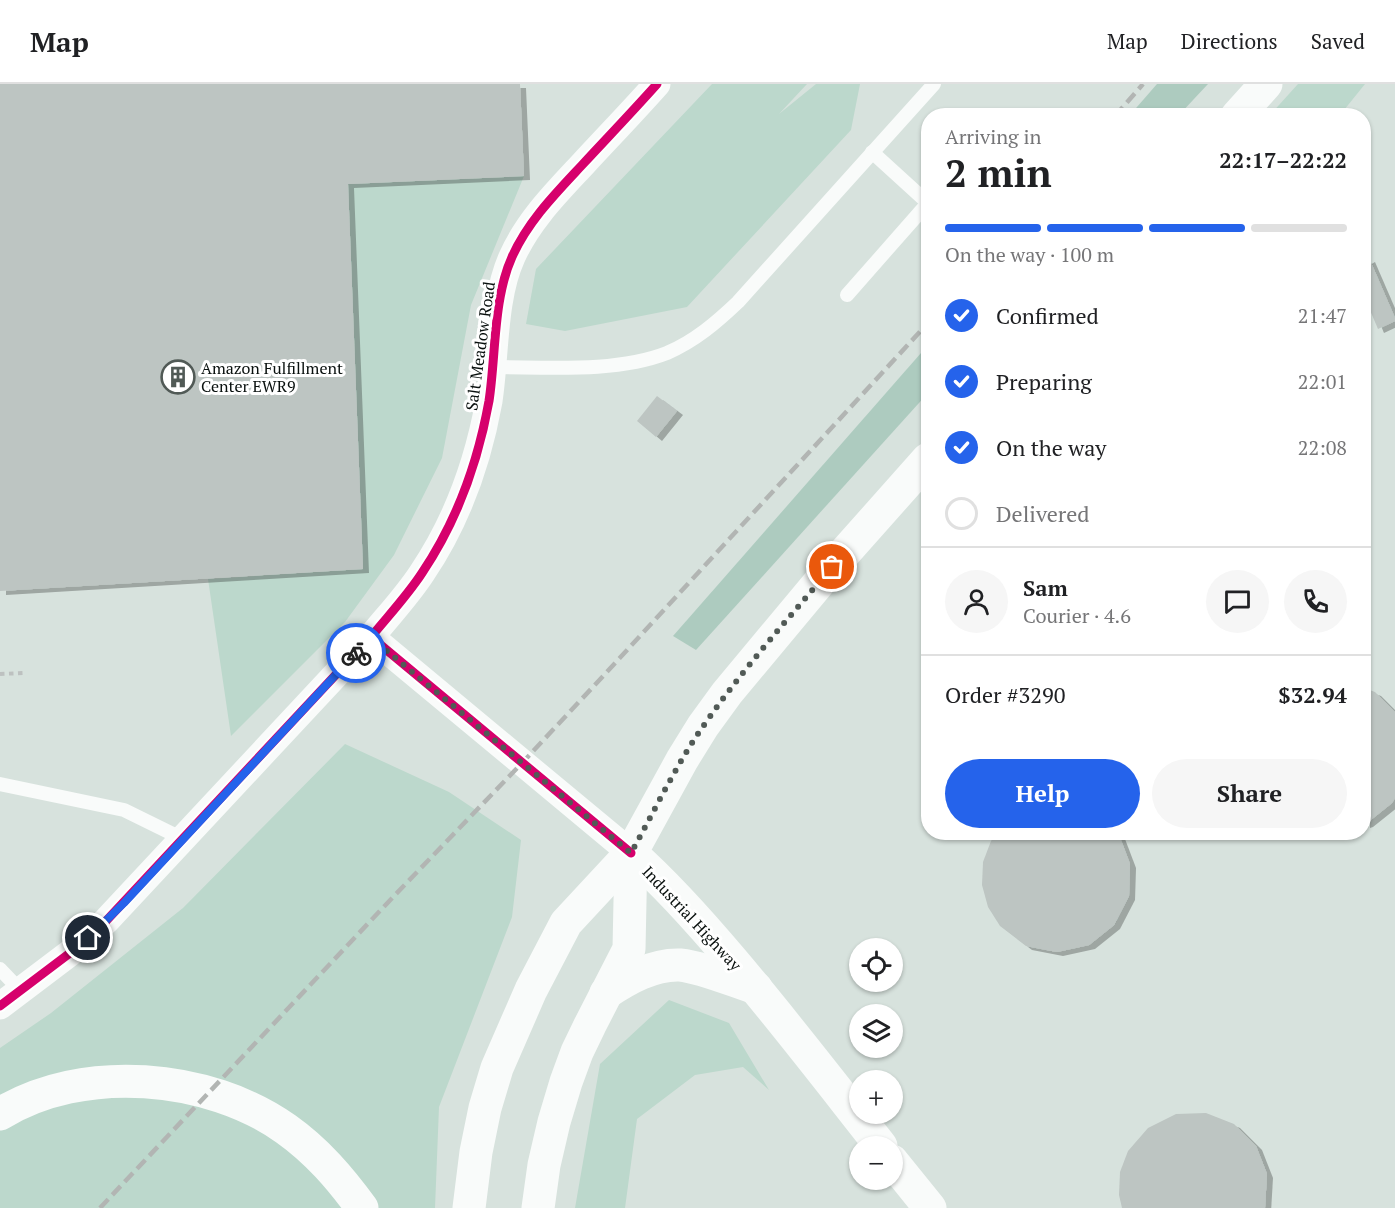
<!DOCTYPE html>
<html lang="en">
<head>
<meta charset="utf-8">
<style>
  body { margin:0; font-family:"PT Serif",serif; background:#f6f6f6; color:#202124; height:100vh; display:flex; flex-direction:column; font-size:22px; white-space:nowrap }
  * { box-sizing:border-box; margin:0 }
  p { font-size:20px; color:#757577 }
  .icon { flex:none; width:33px; height:33px; fill:none; stroke:currentColor; stroke-width:2; stroke-linecap:round; stroke-linejoin:round }
  .map { position:relative; flex:1; overflow:hidden }
  .details { position:absolute; left:921px; top:24px; width:450px; height:732px; display:flex; flex-direction:column; background:#fff; border-radius:24px; box-shadow:0 2px 4px #0004 }
  .details>* { flex:none }
  .controls { position:absolute; left:849px; top:854px; display:grid; gap:12px }
  .controls a { display:grid; place-items:center; width:54px; height:54px; border-radius:50%; background:#fff; box-shadow:0 2px 4px #0004; font-size:30px }
  .pin { position:absolute; display:grid; place-items:center; width:51px; height:51px; color:#fff; margin:-26px; border:3px solid #fff; border-radius:50%; box-shadow:0 2px 6px #0007 }
  .courier { position:absolute; display:grid; place-items:center; width:60px; height:60px; margin:-30px; border:4px solid #2563eb; border-radius:50%; background:#fff; color:#222; box-shadow:0 2px 8px #0007 }
  .head em { font-style:normal; font-weight:700 }
  .head div { display:flex; flex-direction:column-reverse }
  .head { display:flex; align-items:center; justify-content:space-between; height:102px; padding:0 24px }
  h1 { font-size:39px; font-weight:700; line-height:45px }
  .bar { display:grid; grid-template-columns:repeat(4,1fr); gap:9px 6px; align-content:center; height:72px; padding:0 24px }
  .bar i { height:8px; border-radius:4px; background:#e0e0e0 }
  .bar .on { background:#2563eb }
  .bar p { grid-column:span 4 }
  .line { display:flex; align-items:center; gap:15px; padding:0 24px; border-top:2px solid #e0e0e0 }
  .line div { flex:1 }
  .round { display:grid; place-items:center; flex:none; width:63px; height:63px; border-radius:32px; background:#f6f6f6 }
  ol { padding:0 24px; list-style:none }
  li { display:flex; align-items:center; gap:18px; height:66px }
  li p { margin-inline-start:auto }
  li .icon { padding:6px; border-radius:50%; background:#2563eb; color:#fff; stroke-width:4 }
  li:last-child { color:#757577 }
  li i { width:33px; height:33px; border:3px solid #e0e0e0; border-radius:50% }
  .primary-button { display:flex; gap:12px; margin-top:auto; padding:12px 24px }
  .primary-button a { flex:1; height:69px; border-radius:36px; background:#2563eb; color:#fff; font-size:24px; font-weight:700; line-height:69px; text-align:center }
  .primary-button a+a { background:#f6f6f6; color:#202124 }
  header { display:flex; align-items:center; gap:36px; box-sizing:border-box; height:84px; padding:0 30px; background:#fff; border-bottom:2px solid #e0e0e0 }
  header strong { font-size:28px }
  nav { display:flex; gap:33px; margin-inline-start:auto; font-size:21px }
  .map>svg:first-child { display:block }
  .green { fill:#bcd8cc }
  .forest { fill:#adcbbf }
  .building { fill:#bdc5c2; filter:url(#shadow) }
  .lines { fill:none; stroke-linecap:round; stroke-linejoin:round }
  .path { stroke:#bdc1c0; stroke-width:4; stroke-dasharray:4.5 4.5; stroke-linecap:butt }
  .service { stroke:#f9fbfa; stroke-width:14 }
  .minor { stroke:#f9fbfa; stroke-width:27 }
  .secondary { stroke:#f9fbfa; stroke-width:33 }
  .motorway { stroke:#f9fbfa; stroke-width:33 }
  .rail { stroke:#b2b5b3; stroke-width:4.5; stroke-dasharray:12 6; stroke-linecap:butt }
  .cycleway-casing { stroke:#fff; stroke-width:13 }
  .cycleway { stroke:#d6006c; stroke-width:9 }
  .done { stroke:#515a56; stroke-width:6; stroke-dasharray:0 10.8 }
  .route { stroke:#2563eb; stroke-width:8 }
  .labels { text-anchor:middle; dominant-baseline:central; stroke-width:6; stroke-linejoin:round; paint-order:stroke }
  .street-label { font-size:16px; fill:#09100e; stroke:#fff }
  .poi-label { font-size:16px; fill:#09100e; stroke:#fff; text-anchor:start }
</style>
</head>
<body>
<header>
<strong>Map</strong>
<nav><a>Map</a><a>Directions</a><a>Saved</a></nav>
</header>
<div class="map">
<svg width="1395" height="1124" viewBox="0 0 1395 1124">
  <defs>
    <filter id="shadow"><feDropShadow dx="6" dy="4" stdDeviation="0" flood-color="#0004"/></filter>
  </defs>
  <rect width="100%" height="100%" fill="#d7e2dd"/>
  <g class="green">
    <path d="M712,0h95l-28,30 37,-30h44l-9,46 -164,177 -122,24 -39,-7 10,-55z"/>
    <path d="M1298,0h67l-25,31h-70z"/>
    <path d="M524,92l-53,129 -29,153 -48,97 -49,67 -114,114 -23,-157 155,-10 -15,-385z"/>
    <path d="M345,660l104,48 72,48 -9,77 -73,190 -4,101h-435v-160l51,-35 132,-105z"/>
    <path d="M669,916l60,23 40,67 -26,-23 -48,8 -58,44 -12,89h-50l25,-144z"/>
  </g>
  <g class="forest">
    <path d="M1157,0h51l-29,31h-49z"/>
    <path d="M928,261v48l-232,257 -23,-14z"/>
  </g>
  <g class="building">
    <path d="M0,0h520l4,92 -176,8 15,385 -363,22z"/>
    <path d="M1369,174l26,60v3l-17,8 -14,-33v-35z"/>
    <path d="M657,312l20,15 -21,26 -19,-16z"/>
    <path d="M1364,604l11,4 20,20v86l-3,5 -25,20 -3,1z"/>
    <path d="M998,748h118l3,3 11,29 -1,32 -15,29 -25,20 -32,7 -31,-6 -26,-20 -12,-19 -6,-22 1,-23 8,-21z"/>
    <path d="M1206,1029l28,11 22,22 11,28 -2,34h-143l-3,-13 1,-23 8,-21 20,-23 28,-14z"/>
  </g>
  <g class="lines">
    <path class="path" d="M0,590l24,-1"/>
    <g class="service">
      <path d="M847,211l81,-92 -56,-51"/>
      <path d="M493,283c54,0 123,6 174,-14 28,-12 50,-31 71,-51l196,-218"/>
      <path d="M0,700l124,26 59,29"/>
      <path d="M0,885l21,22"/>
    </g>
    <g class="minor">
      <path d="M371,553l260,216"/>
      <path d="M0,922l70,-53 36,-32 265,-284c17,-21 36,-41 51,-64 35,-52 56,-111 67,-172 7,-46 4,-102 23,-144 16,-36 44,-64 71,-93 25,-27 50,-53 74,-80"/>
    </g>
    <g class="secondary">
      <path d="M1237,32l29,-32"/>
      <path d="M881,1062c-49,-62 -98,-126 -149,-186 -32,-38 -64,-74 -101,-107l51,-93 21,-34 24,-33 105,-126 96,-108"/>
      <path d="M892,1077l38,47"/>
    </g>
    <g class="motorway">
      <path d="M606,909c21,-14 47,-29 74,-28 21,2 54,16 76,23"/>
      <path d="M0,1030c82,-51 209,-40 286,15 31,22 54,49 76,79"/>
      <path d="M469,1124l7,-56 9,-44 12,-40 34,-78 35,-67 65,-70"/>
      <path d="M538,1124l6,-43 10,-43 12,-40 11,-30 13,-27 39,-76 2,-96"/>
    </g>
    <g class="rail">
      <path d="M1115,32l28,-32"/>
      <path d="M100,1124l294,-312 128,-133 83,-89 323,-351"/>
    </g>
    <defs>
      <g id="cycleway">
        <path d="M371,553l260,216"/>
        <path d="M0,922l70,-53 36,-32 265,-284c17,-21 36,-41 51,-64 35,-52 56,-111 67,-172 7,-46 4,-102 23,-144 16,-36 44,-64 71,-93 25,-27 50,-53 74,-80"/>
      </g>
    </defs>
    <use href="#cycleway" class="cycleway-casing"/>
    <use href="#cycleway" class="cycleway"/>
  </g>
  <g class="lines">
    <path class="done" d="M356,569l14,-16 261,216c24,-43 45,-88 73,-128 39,-56 84,-106 128,-158"/>
    <path class="route" d="M88,854l36,-35 232,-250"/>
  </g>
  <defs>
    <symbol id="building-ring" viewBox="-11 -11 22 22"><circle r="9.5" fill="#fff" stroke="#515a56" stroke-width="1.5"/><path d="M-4-6H4V6H1V3H-1V6H-4ZM-2.5-4.3h1.7v1.8h-1.7ZM.8-4.3h1.7v1.8H.8ZM-2.5-1h1.7V.8h-1.7ZM.8-1h1.7V.8H.8Z" fill="#515a56"/></symbol>
  </defs>
  <g fill-rule="evenodd">
    <use href="#building-ring" x="159" y="274" width="38" height="38"/>
  </g>
  <g class="labels">
    <g class="street-label">
      <text transform="translate(480 262) rotate(-82)">Salt Meadow Road</text>
      <text transform="translate(692 834) rotate(47)">Industrial Highway</text>
    </g>
    <g class="poi-label">
      <text x="201" y="284">Amazon Fulfillment<tspan x="201" dy="18">Center EWR9</tspan></text>
    </g>
  </g>
</svg>
<div class="controls">
<a><svg class="icon" aria-label="locate" viewBox="0 0 24 24"><circle cx="12" cy="12" r="6"/><path d="M12 2v4M12 18v4M2 12h4M18 12h4"/></svg></a>
<a><svg class="icon" aria-label="layers" viewBox="0 0 24 24"><path d="M12 4l9 5-9 5-9-5zM3 14l9 5 9-5"/></svg></a>
<a>+</a>
<a>−</a>
</div>
<div class="pin" style="left:832px;top:483px;background:#ea580c"><svg class="icon" aria-label="bag" viewBox="0 0 24 24"><path d="M5 8h14l-1 12H6zM9 8a3 3 0 0 1 6 0"/></svg></div>
<div class="pin" style="left:88px;top:854px;background:#1f2937"><svg class="icon" aria-label="home" viewBox="0 0 24 24"><path d="M3 11l9-7 9 7M6 9v11h12V9"/></svg></div>
<div class="courier" style="left:356px;top:569px"><svg class="icon" aria-label="bike" viewBox="0 0 24 24"><circle cx="6" cy="16" r="4"/><circle cx="18" cy="16" r="4"/><path d="M6 16l4-8h5l3 8M10 8l3 8H6M13 5h3"/></svg></div>
<section class="details">
<div class="head"><div><h1>2 min</h1><p>Arriving in</p></div><em>22:17–22:22</em></div>
<div class="bar"><i class="on"></i><i class="on"></i><i class="on"></i><i></i><p>On the way · 100 m</p></div>
<ol>
<li><svg class="icon" aria-label="check" viewBox="0 0 24 24"><path d="M5 12l5 5 9-10"/></svg>Confirmed<p>21:47</p></li>
<li><svg class="icon" aria-label="check" viewBox="0 0 24 24"><path d="M5 12l5 5 9-10"/></svg>Preparing<p>22:01</p></li>
<li><svg class="icon" aria-label="check" viewBox="0 0 24 24"><path d="M5 12l5 5 9-10"/></svg>On the way<p>22:08</p></li>
<li><i></i>Delivered</li>
</ol>
<div class="line" style="height:108px"><a class="round"><svg class="icon" aria-label="person" viewBox="0 0 24 24"><circle cx="12" cy="8" r="4"/><path d="M4 21q1-7 8-7t8 7"/></svg></a><div><b>Sam</b><p>Courier · 4.6</p></div><a class="round"><svg class="icon" aria-label="chat" viewBox="0 0 24 24"><path d="M4 5h16v11H9l-5 4z"/></svg></a><a class="round"><svg class="icon" aria-label="phone" viewBox="0 0 24 24"><path d="M5 4h4l2 5-3 2q2 4 5 5l2-3 5 2v4C11 20 4 13 5 4z"/></svg></a></div>
<div class="line" style="height:78px"><div>Order #3290</div><b>$32.94</b></div>
<div class="primary-button"><a>Help</a><a>Share</a></div>
</section>
</div>
</body>
</html>
